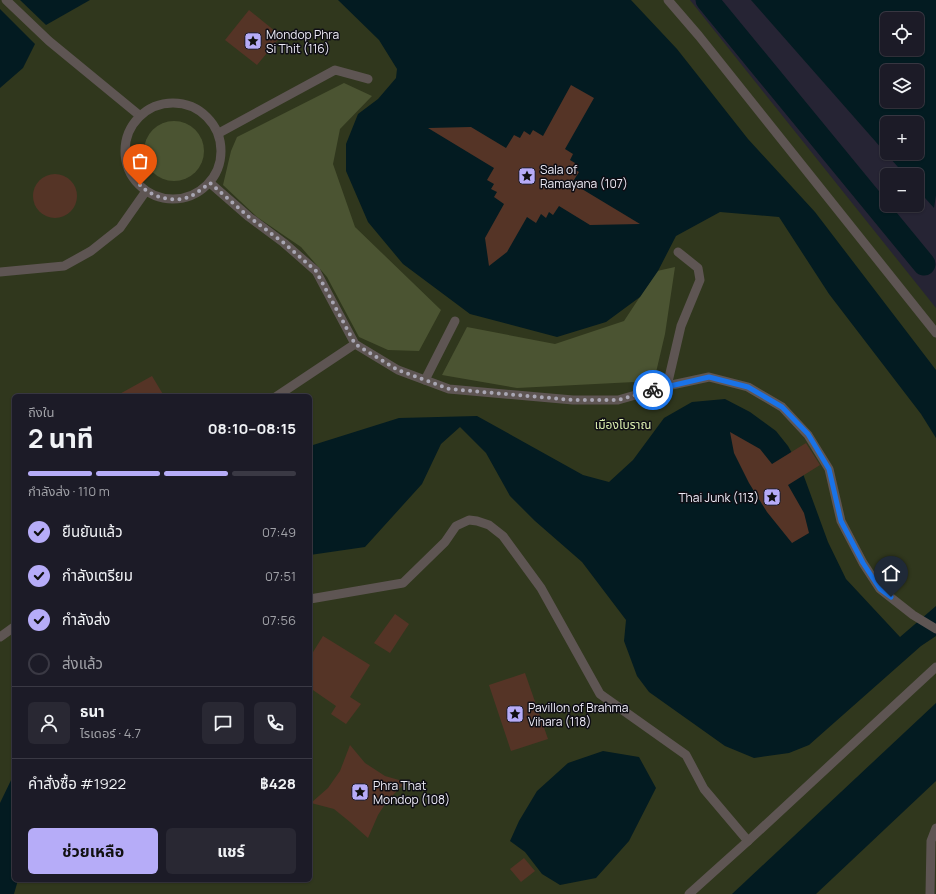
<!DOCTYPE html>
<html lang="th">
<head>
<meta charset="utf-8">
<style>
  body { margin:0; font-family:Manrope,"Noto Sans Thai",sans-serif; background:#292833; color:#f1f3f6; height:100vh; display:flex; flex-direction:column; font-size:15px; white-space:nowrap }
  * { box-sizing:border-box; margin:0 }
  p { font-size:13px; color:#a0a1a7 }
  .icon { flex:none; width:22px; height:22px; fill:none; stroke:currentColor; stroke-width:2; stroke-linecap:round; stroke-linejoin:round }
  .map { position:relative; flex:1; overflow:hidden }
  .side { position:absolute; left:12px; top:394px; width:300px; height:488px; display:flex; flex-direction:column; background:#1c1b27; border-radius:6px; box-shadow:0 1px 3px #0004,0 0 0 1px #3a3944 }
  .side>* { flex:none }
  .controls { position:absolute; left:880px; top:12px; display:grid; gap:8px }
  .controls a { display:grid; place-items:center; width:44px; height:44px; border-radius:6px; background:#1c1b27; box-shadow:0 1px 3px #0004,0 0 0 1px #3a3944; font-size:20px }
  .pin { position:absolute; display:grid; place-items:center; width:34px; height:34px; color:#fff; margin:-41px -17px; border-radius:50% 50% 50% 0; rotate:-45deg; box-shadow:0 0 4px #0007 }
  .pin .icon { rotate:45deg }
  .courier { position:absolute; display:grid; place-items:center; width:40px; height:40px; margin:-20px; border:3px solid #1a73e8; border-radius:50%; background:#fff; color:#222; box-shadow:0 1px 5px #0007 }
  .summary em { font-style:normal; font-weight:700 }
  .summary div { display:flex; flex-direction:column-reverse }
  .summary { display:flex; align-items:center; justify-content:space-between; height:68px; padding:0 16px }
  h1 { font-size:26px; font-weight:700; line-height:30px }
  .bar { display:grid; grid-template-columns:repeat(4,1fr); gap:6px 4px; align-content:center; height:48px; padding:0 16px }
  .bar i { height:5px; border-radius:3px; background:#3a3944 }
  .bar .current { background:#b6acf8 }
  .bar p { grid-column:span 4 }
  .line { display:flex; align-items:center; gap:10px; padding:0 16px; border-top:1px solid #3a3944 }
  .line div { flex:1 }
  .round { display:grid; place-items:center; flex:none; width:42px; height:42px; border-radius:6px; background:#292833 }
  ol { padding:0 16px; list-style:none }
  li { display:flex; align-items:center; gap:12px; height:44px }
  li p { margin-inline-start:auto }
  li .icon { padding:4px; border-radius:50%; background:#b6acf8; color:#111; stroke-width:4 }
  li:last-child { color:#a0a1a7 }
  li i { width:22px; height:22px; border:2px solid #3a3944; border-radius:50% }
  .primary-button { display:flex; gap:8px; margin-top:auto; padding:8px 16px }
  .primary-button a { flex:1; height:46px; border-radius:6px; background:#b6acf8; color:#111; font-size:16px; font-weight:700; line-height:46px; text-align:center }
  .primary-button a+a { background:#292833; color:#f1f3f6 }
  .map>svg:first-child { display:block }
  .green { fill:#30371d; fill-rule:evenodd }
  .forest { fill:#4b5432 }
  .water { fill:#031b21; fill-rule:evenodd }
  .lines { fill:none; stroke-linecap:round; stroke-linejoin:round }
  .canal { stroke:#031b21; stroke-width:23 }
  .building { fill:#553426 }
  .lane { stroke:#5e5553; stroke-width:9 }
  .done { stroke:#a8a6b3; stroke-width:4; stroke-dasharray:0 7.2 }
  .route { stroke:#1a73e8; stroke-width:5 }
  .labels { text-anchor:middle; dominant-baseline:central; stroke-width:3; stroke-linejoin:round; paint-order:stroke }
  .poi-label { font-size:12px; fill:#eeecf7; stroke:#0f0e15; text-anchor:start }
  .park-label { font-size:12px; fill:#dbedae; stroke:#0f0e15 }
</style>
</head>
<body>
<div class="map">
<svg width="936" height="894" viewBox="0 0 936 894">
  <rect width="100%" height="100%" fill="#262434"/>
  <path class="green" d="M0,0h690l246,308v586h-936zM14,396h296v484h-296z"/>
  <g class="forest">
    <path d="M344,83l28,13 -32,33 -7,35 22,63 86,83 -22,41 -31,-1 -29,-13 -32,-60 -26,-30 -44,-30 -34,-32 8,-34 6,-14z"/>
    <circle cx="174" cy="151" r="30"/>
    <path d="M675,267l-10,67 -11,47 -137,7 -75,-13 25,-48 88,17 69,-23 33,-50z"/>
  </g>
  <g class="water">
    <path d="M20,0h70l-44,25z"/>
    <path d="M338,0h293l46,49 71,90 67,73 121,158v68l-15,-24 -92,-120 -50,-77 -59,-5 -44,24 -18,35 -18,26 -34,25 -49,15 -87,-23 -67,-50 -35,-42 -22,-51v-27l12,-30 20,-15 18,-21 1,-9 -18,-29z"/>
    <path d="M751,0h185v195l-2,13 -17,-19v-14h-12zM887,19h30v30h-30zM887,71h30v30h-30zM887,123h30v30h-30z"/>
    <path d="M0,9l35,35 -12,24 -23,20z"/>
    <path d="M725,399l25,13 26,19 12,15 14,25 26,71 18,37 54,58 36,-31v30l-15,10 -112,99 -20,8 -35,5 -29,-12 -76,-54 -12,-16 -13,-35 2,-21 -44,-58 -47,-41 -25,-25 -24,-43 -26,-26 -19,17 -19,40 -57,63 -55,8v-108l3,-2 86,-27 78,-2 106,59 26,7 24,-22 31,-42 28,-16z"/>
    <path d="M936,703v78l-120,113h-84z"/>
    <path d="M603,751l36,6 17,31 -27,53 -33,37 -36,7 -18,-11 -17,-22 -15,-11 9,-20 18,-30 31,-28z"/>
    <path d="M14,774v106h4l-4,14h-14v-91z"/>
  </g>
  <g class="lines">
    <path class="canal" d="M707,0l217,264"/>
  </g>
  <g class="building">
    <path d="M249,10l32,26 -24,29 -32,-25z"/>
    <path d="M571,85l23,13 -29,51 8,5 -3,6 5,3 -3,5 7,4 -7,11 68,41 -50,1 -31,-19 -6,9 -4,-3 -3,6 -5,-4 -5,9 -9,-6 -20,35 -18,14 -4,-28 19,-34 -10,-7 3,-5 -6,-3 3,-5 -7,-4 7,-12 -66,-40 43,-1 35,21 8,-13 6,3 4,-7 6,4 3,-5 10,6z"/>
    <circle cx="55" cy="196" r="22"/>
    <path d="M152,376l12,20h-48z"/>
    <path d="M730,432l30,17 12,15 34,-21 14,22 -32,20 16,28 5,20 -17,10 -25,-31 -18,-29 -15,-30z"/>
    <path d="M395,614l14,10 -19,29 -16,-10z"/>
    <path d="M323,636l47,29 -20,32 11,7 -15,20 -15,-10 5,-8 -26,-18v-31z"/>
    <path d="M525,673l23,66 -37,12 -22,-66z"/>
    <path d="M350,745l15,18 20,13 21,6 -19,19 -9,14 -10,23 -18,-16 -16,-13 -23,-6 17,-15 7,-10 5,-7z"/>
    <path d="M524,858l11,13 -14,11 -11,-13z"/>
  </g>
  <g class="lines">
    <g class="lane">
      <path d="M6,0l43,41 90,74"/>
      <path d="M668,0l31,36 237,297"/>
      <circle cx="173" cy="151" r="48"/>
      <path d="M219,133l116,-63 33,9"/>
      <path d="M210,183l39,34 35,26 32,28 39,73 43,26 51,19 124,11h45l49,-14 42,-9 39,10 34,20 26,28 21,34 12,52 22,42 17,26 33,26 23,14"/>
      <path d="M0,272l64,-6 27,-15 29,-23 26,-37"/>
      <path d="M425,380l30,-59"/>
      <path d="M667,386l14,-60 19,-46 -2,-12 -20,-16"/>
      <path d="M277,396l78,-52"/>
      <path d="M310,599l93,-16 42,-41 11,-16 13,-6 8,1 12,4 14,11 38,52 59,106 86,61 18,34 44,52"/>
      <path d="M0,637l14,-10"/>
      <path d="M689,894l59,-53 188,-174"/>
      <path d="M930,894l1,-53 5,-13"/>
    </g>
  </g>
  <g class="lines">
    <path class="done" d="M140,185c11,12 33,18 49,12 7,-3 14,-9 21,-14l39,34 35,26 32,28 39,73 43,26 51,19 124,11h45l35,-10"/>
    <path class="route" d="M653,390l56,-13 39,10 34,20 26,27 21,35 12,52 22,42 17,26 11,8"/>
  </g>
  <defs>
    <symbol id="sight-square" viewBox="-11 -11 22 22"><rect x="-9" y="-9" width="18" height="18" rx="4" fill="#b6acf8" stroke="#0f0e15"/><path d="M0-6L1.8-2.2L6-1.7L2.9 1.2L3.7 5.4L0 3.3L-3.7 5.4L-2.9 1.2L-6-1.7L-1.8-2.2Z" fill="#111"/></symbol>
  </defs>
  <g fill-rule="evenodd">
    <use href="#sight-square" x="243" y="31" width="20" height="20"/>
    <use href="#sight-square" x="517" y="166" width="20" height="20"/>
    <use href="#sight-square" x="762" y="487" width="20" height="20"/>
    <use href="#sight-square" x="505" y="704" width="20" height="20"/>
    <use href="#sight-square" x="350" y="782" width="20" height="20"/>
  </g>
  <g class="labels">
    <g class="poi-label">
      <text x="266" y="34">Mondop Phra<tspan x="266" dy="14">Si Thit (116)</tspan></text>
      <text x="540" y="169">Sala of<tspan x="540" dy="14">Ramayana (107)</tspan></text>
      <text x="759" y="497" text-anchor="end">Thai Junk (113)</text>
      <text x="528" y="707">Pavillon of Brahma<tspan x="528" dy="14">Vihara (118)</tspan></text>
      <text x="373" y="785">Phra That<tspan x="373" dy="14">Mondop (108)</tspan></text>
    </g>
    <g class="park-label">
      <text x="623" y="424">เมืองโบราณ</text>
    </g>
  </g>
</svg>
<div class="controls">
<a><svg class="icon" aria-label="locate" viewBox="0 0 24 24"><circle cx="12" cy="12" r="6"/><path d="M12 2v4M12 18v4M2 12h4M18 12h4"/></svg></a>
<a><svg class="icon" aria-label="layers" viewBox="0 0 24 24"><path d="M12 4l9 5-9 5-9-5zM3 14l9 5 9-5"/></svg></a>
<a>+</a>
<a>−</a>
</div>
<div class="pin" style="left:140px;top:185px;background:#ea580c"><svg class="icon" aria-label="bag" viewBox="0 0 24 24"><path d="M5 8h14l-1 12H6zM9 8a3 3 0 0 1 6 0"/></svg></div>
<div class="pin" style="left:891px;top:597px;background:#1f2937"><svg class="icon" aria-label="home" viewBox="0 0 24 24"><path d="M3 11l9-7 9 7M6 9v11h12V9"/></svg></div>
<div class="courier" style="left:653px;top:390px"><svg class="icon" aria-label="bike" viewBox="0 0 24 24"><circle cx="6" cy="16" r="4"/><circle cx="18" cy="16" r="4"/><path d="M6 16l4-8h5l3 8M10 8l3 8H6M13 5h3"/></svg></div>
<section class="side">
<div class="summary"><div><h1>2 นาที</h1><p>ถึงใน</p></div><em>08:10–08:15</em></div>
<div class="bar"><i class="current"></i><i class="current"></i><i class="current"></i><i></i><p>กำลังส่ง · 110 m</p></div>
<ol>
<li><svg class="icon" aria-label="check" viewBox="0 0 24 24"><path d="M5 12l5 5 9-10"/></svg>ยืนยันแล้ว<p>07:49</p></li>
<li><svg class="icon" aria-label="check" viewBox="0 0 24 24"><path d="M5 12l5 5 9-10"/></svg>กำลังเตรียม<p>07:51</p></li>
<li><svg class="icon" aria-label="check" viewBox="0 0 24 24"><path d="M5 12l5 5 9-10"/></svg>กำลังส่ง<p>07:56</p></li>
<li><i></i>ส่งแล้ว</li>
</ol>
<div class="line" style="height:72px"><a class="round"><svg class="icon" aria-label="person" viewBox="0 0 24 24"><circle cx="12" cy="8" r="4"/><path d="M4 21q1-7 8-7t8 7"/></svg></a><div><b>ธนา</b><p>ไรเดอร์ · 4.7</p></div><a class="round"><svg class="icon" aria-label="chat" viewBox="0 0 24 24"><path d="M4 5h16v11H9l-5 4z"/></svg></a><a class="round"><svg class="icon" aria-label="phone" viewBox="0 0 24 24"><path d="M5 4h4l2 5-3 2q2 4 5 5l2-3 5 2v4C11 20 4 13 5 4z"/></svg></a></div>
<div class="line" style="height:52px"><div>คำสั่งซื้อ #1922</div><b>฿428</b></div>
<div class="primary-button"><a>ช่วยเหลือ</a><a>แชร์</a></div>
</section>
</div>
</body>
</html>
